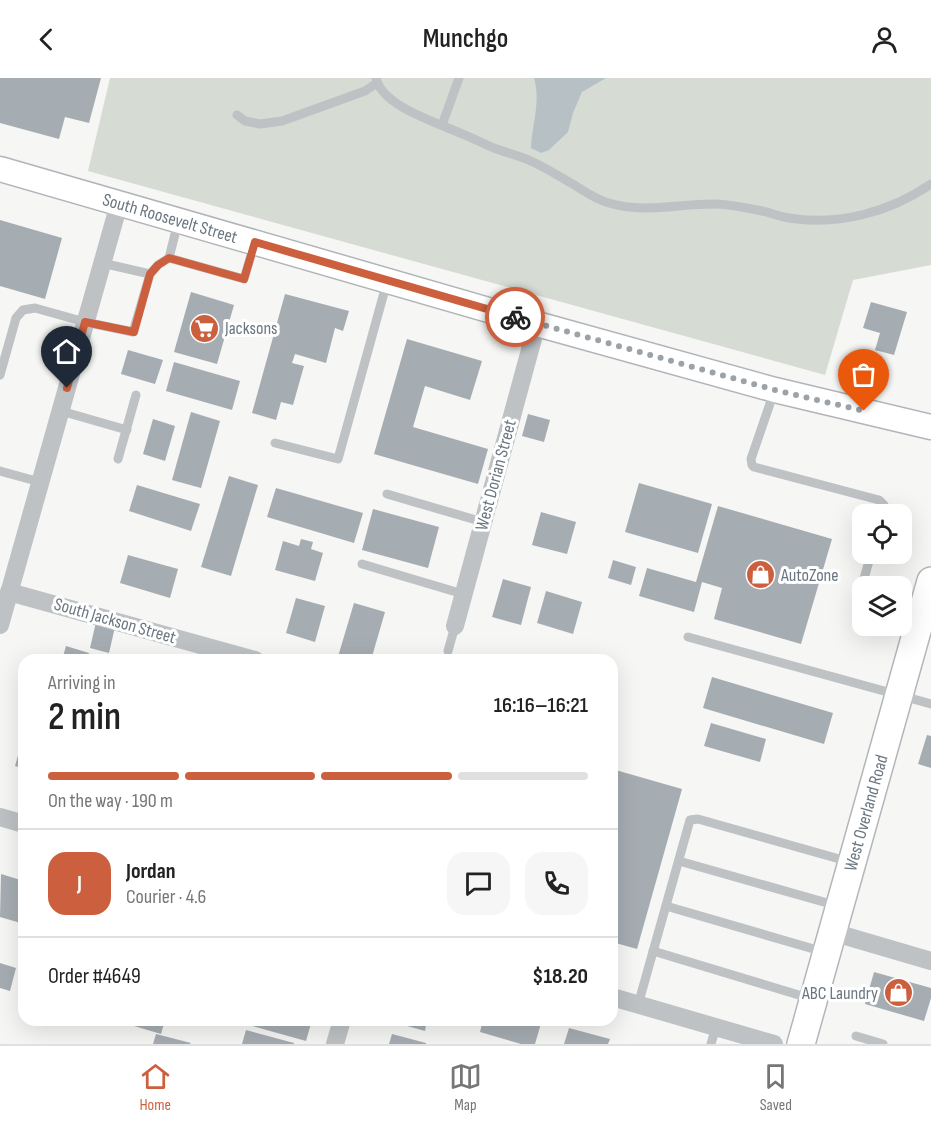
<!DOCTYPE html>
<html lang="en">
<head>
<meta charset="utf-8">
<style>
  body { margin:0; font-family:"Sofia Sans Condensed",sans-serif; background:#f6f6f6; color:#222; height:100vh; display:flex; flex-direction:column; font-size:22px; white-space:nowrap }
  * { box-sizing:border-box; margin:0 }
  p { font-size:20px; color:#767676 }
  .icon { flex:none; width:33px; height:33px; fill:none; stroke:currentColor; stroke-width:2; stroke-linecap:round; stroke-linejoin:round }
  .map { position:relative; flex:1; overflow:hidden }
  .details { position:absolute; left:18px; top:576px; width:600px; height:372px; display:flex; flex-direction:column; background:#fff; border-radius:18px; box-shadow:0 6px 24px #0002 }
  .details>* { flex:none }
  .controls { position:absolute; left:852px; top:426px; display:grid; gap:12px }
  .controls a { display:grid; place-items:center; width:60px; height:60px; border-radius:12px; background:#fff; box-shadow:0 6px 24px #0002; font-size:30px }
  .pin { position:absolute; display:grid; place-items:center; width:51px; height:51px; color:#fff; margin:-62px -26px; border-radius:50% 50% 50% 0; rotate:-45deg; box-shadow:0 0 6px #0007 }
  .pin .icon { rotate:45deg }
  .courier { position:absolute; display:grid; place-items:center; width:60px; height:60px; margin:-30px; border:4px solid #cc603e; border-radius:50%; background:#fff; color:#222; box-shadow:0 2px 8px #0007 }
  .summary em { font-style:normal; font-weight:600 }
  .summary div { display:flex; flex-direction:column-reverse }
  .summary { display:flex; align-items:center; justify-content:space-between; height:102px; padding:0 30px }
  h1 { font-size:39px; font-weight:600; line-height:45px }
  .bar { display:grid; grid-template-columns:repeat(4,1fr); gap:9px 6px; align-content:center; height:72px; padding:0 30px }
  .bar i { height:8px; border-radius:4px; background:#e0e0e0 }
  .bar .active { background:#cc603e }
  .bar p { grid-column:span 4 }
  .line { display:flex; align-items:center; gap:15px; padding:0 30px; border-top:2px solid #e0e0e0 }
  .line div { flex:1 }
  .round { display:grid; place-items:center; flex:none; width:63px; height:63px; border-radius:18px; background:#f6f6f6 }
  header { display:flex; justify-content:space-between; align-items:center; height:78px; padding:0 30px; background:#fff; font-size:27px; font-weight:600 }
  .tabs { display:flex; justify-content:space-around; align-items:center; height:84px; border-top:2px solid #e0e0e0; background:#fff; font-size:16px; color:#767676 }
  .tabs a { display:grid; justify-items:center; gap:3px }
  .tabs .active { color:#cc603e }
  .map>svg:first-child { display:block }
  .green { fill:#d6dbd4 }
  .water { fill:#b7c1c5 }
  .building { fill:#a6adb2 }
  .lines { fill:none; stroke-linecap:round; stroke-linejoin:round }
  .secondary-casing { stroke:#b1b5b9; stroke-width:27 }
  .primary-casing { stroke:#b2b6b9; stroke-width:30 }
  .lane { stroke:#bec2c5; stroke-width:9 }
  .street { stroke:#bec2c5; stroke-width:18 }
  .secondary { stroke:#fff; stroke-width:24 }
  .primary { stroke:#fff; stroke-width:27 }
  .done { stroke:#9ba3a9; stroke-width:6; stroke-dasharray:0 10.8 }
  .route { stroke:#cc603e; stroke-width:8 }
  .labels { text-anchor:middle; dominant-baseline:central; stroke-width:6; stroke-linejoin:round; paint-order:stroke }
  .street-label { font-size:18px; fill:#6a7681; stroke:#fff }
  .poi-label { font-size:18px; fill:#6a7681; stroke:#fff; text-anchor:start }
</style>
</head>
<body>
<header><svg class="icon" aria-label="back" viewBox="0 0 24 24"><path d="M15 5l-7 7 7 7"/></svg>Munchgo<svg class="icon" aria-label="person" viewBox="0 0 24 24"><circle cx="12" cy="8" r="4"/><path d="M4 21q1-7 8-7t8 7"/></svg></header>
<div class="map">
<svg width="931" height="966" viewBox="0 0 931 966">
  <rect width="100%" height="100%" fill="#f6f6f4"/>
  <path class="green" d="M110,0h821v187l-78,15 -28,95 -737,-204z"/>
  <path class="water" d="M534,0h72l-24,14 -9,21 -5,19 -19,18 -8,3 -10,-5c1,-24 10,-46 3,-70z"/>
  <g class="building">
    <path d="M0,0h101l-12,45 -24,-6 -6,22 -59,-16z"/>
    <path d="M0,142l62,18 -17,61 -45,-13z"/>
    <path d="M191,214l43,13 -17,59 -43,-12z"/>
    <path d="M285,216l64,17 -6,20 -8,-3 -9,35 -31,-9 -3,9 12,3 -11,39 -12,-3 -5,18 -24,-7z"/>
    <path d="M871,224l36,10 -13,43 -19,-5 5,-17 -17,-5z"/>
    <path d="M407,261l75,22 -12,39 -45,-14 -12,41 75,22 -10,35 -104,-30z"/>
    <path d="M128,272l35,10 -8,24 -34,-10z"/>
    <path d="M174,284l66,19 -8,29 -66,-19z"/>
    <path d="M191,334l29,9 -19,67 -29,-8z"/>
    <path d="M528,336l22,6 -6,22 -22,-6z"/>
    <path d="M153,341l22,7 -10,35 -22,-7z"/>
    <path d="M229,398l29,9 -27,91 -30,-9z"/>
    <path d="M639,405l73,21 -14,49 -73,-21z"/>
    <path d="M137,407l63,19 -9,27 -62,-20z"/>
    <path d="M276,410l87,25 -9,30 -87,-26z"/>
    <path d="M718,428l114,33 -31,105 -87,-25 8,-31 -20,-6 -8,30 -55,-16 8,-28 49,14z"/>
    <path d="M373,431l66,18 -11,41 -66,-18z"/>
    <path d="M541,434l35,10 -9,32 -35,-9z"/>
    <path d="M301,461l12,3 -2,7 12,4 -8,28 -40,-11 8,-29 16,5z"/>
    <path d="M128,477l50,14 -8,29 -50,-15z"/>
    <path d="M613,482l23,7 -5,18 -23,-7z"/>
    <path d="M503,501l28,8 -10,38 -29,-8z"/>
    <path d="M546,513l36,11 -9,32 -36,-11z"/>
    <path d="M296,520l29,8 -10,36 -29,-9z"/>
    <path d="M354,525l31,9 -14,48h-34z"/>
    <path d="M96,544l19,5 -6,26 -19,-5z"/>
    <path d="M66,568l23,7 -2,7h-25z"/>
    <path d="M712,599l121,36 -9,31 -121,-36z"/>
    <path d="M711,645l55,16 -6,23 -56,-16z"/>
    <path d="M927,657l4,1v32l-13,-4z"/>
    <path d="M23,660h1v31l-9,-3z"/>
    <path d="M612,691l70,20 -45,160 -25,-7z"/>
    <path d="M1,796l23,7v43l-24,-7z"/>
    <path d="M0,885l16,5 -6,23 -10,-3z"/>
    <path d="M874,894l57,16v10l-7,23 -59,-17z"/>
    <path d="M114,942h51l-4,14z"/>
    <path d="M250,942h62l-6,21 -57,-16z"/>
    <path d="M393,942h34l-2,11 -32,-9z"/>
    <path d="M483,942h59l-7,24h-14l-41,-12z"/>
    <path d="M569,950l41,11 -2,5h-44z"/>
    <path d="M246,952l48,13v1h-52z"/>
    <path d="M156,956l35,9 -1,1h-37z"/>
    <path d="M392,956l34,9v1h-37z"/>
  </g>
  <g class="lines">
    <defs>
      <g id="secondary">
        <path id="s1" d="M0,91l537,155 238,66 156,37"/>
      </g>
      <g id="primary">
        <path id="s2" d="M801,966l130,-463"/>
      </g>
    </defs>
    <use href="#secondary" class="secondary-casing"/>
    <use href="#primary" class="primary-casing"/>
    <g class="lane">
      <path d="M376,0c6,29 65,46 89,57 10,4 19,9 29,13 13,5 27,8 39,14 15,7 29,16 43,24 11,7 21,14 33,17 35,11 72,0 108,1 15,1 31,4 45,7 9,2 18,6 27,7 50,8 101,-6 142,-34"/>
      <path d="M237,37l8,6 15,3 22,-3 83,-30 12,-8"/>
      <path d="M442,47l17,-47"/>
      <path d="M169,180l9,-36"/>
      <path d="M102,185l48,11"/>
      <path d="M0,297l16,-57 7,-8 12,-2 50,14 48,10 17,-58 8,-9 11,-7 75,21 10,-34"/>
      <path d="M774,314l-23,67 1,6 2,2 125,33 5,5 -2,9"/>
      <path d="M61,333l66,19"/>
      <path d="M275,365l63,16 49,-177"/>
      <path d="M118,381l18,-64"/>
      <path d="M0,393l40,11"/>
      <path d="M387,416l96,28"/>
      <path d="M362,486l101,30"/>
      <path d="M862,531h-2l-1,-13 12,-42"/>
      <path d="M688,559l243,67"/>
      <path d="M448,573l7,-25"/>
      <path d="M679,783l159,45"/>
      <path d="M666,828l158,46"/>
      <path d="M653,873l159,48"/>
      <path d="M638,927l52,-185 8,-1 152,43"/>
      <path d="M856,958l27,8"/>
      <path d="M711,966l5,-17"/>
    </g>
    <g class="street">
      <path d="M9,514l246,68"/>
      <path d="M0,547l119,-421"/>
      <path d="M455,548l82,-302"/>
      <path d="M0,739l24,7"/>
      <path d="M832,854l99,29"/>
      <path d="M612,919l162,47"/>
      <path d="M335,966l7,-24"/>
    </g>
    <use href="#secondary" class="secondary"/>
    <use href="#primary" class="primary"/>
  </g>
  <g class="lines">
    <path class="done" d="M515,239l260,73 89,21"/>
    <path class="route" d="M67,310l18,-66 49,10 16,-58 8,-9 11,-7 75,21 11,-37 260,75"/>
  </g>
  <defs>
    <symbol id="supermarket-disc" viewBox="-11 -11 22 22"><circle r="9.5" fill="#cc603e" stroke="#fff"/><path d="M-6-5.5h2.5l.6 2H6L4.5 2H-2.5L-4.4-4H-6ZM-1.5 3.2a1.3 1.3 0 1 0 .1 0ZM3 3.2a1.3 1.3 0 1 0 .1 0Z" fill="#fff"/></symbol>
    <symbol id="shop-disc" viewBox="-11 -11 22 22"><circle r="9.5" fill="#cc603e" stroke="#fff"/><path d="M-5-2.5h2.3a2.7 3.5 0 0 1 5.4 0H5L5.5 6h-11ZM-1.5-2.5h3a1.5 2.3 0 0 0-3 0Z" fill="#fff"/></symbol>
  </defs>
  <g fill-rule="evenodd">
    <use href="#supermarket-disc" x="188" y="234" width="33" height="33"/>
    <use href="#shop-disc" x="744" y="480" width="33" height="33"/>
    <use href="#shop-disc" x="882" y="898" width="33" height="33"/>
  </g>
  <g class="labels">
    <g class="street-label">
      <text stroke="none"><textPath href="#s1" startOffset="177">South Roosevelt Street</textPath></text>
      <text transform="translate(496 397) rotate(-75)">West Dorian Street</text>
      <text transform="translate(115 543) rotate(16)">South Jackson Street</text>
      <text stroke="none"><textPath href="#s2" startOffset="240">West Overland Road</textPath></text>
    </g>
    <g class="poi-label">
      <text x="225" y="250">Jacksons</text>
      <text x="781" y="497">AutoZone</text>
      <text x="878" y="915" text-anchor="end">ABC Laundry</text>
    </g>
  </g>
</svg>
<div class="controls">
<a><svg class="icon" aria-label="locate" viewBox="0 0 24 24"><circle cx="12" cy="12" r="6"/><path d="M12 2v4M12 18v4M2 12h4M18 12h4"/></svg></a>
<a><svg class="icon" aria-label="layers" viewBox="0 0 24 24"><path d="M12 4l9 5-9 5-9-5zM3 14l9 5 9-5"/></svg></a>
</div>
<div class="pin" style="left:864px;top:333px;background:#ea580c"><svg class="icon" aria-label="bag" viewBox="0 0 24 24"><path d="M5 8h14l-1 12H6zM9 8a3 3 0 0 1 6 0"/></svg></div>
<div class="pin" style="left:67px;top:310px;background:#1f2937"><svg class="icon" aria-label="home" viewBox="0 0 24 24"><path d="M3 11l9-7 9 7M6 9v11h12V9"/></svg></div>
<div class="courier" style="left:515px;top:239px"><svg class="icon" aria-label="bike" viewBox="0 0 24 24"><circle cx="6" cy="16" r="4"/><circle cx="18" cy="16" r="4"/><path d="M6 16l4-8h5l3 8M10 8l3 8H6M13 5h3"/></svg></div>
<section class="details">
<div class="summary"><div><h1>2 min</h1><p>Arriving in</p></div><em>16:16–16:21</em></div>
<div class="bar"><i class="active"></i><i class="active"></i><i class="active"></i><i></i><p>On the way · 190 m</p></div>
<div class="line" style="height:108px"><b class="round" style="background:#cc603e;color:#fff">J</b><div><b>Jordan</b><p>Courier · 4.6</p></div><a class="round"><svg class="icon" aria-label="chat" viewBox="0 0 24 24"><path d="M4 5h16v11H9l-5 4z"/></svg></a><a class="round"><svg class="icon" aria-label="phone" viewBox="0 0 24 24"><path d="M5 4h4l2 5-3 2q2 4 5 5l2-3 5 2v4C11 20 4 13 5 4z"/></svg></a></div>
<div class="line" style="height:78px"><div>Order #4649</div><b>$18.20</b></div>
</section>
</div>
<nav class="tabs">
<a class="active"><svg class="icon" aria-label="home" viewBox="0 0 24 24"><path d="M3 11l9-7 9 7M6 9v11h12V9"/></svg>Home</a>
<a><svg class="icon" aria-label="map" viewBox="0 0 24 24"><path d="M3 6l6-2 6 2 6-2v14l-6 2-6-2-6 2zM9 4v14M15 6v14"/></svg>Map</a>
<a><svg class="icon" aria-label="saved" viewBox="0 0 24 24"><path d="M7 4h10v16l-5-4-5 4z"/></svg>Saved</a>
</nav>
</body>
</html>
